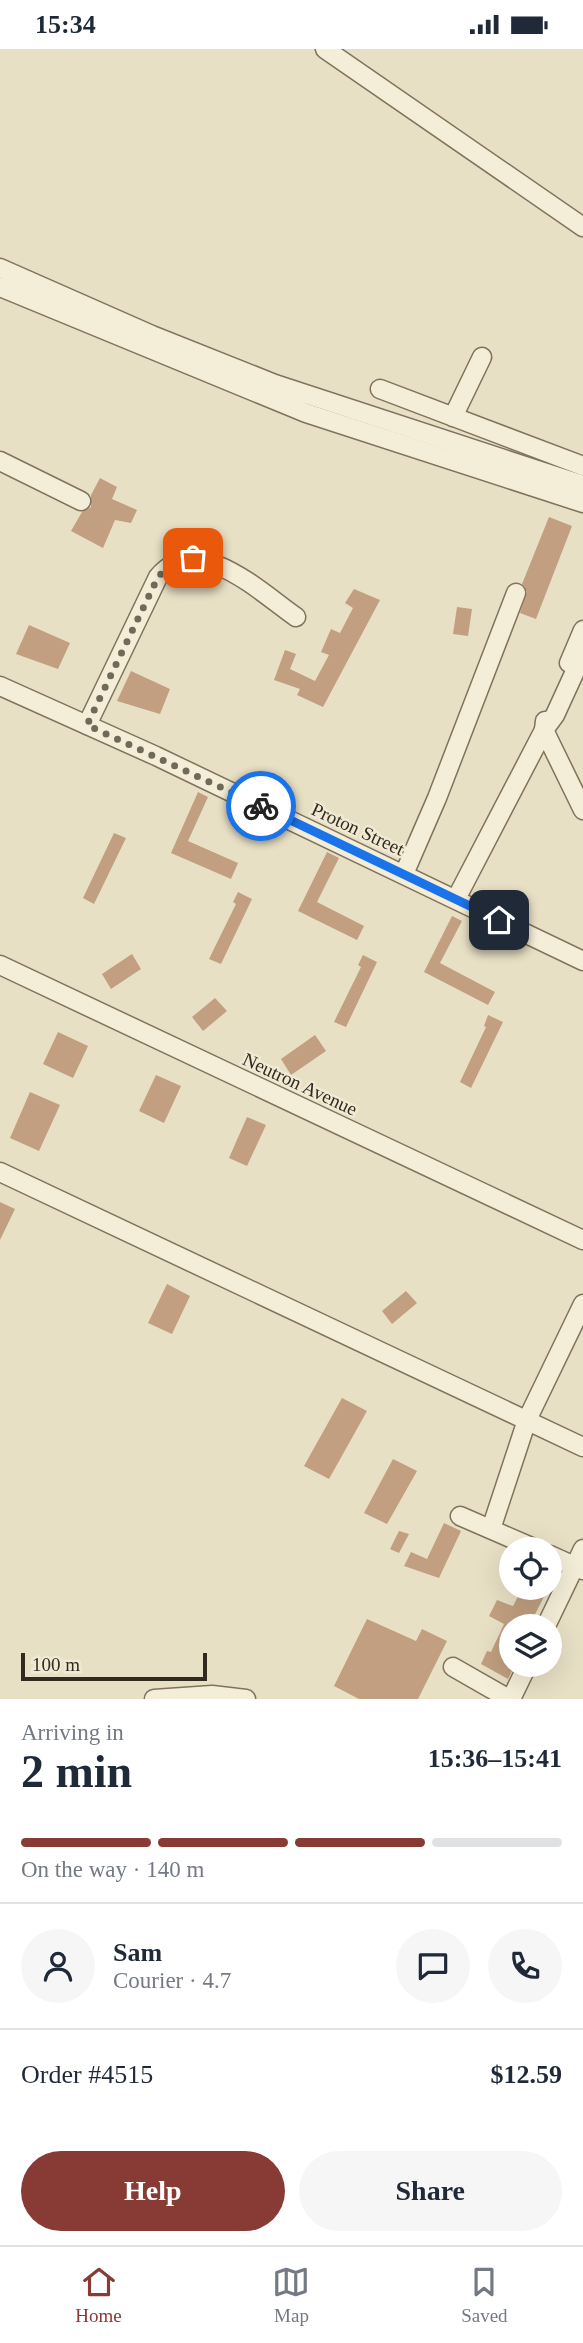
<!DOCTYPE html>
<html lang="en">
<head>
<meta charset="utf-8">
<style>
  body { margin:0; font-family:Georgia,serif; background:#f6f6f7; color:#1f2937; height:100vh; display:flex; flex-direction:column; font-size:26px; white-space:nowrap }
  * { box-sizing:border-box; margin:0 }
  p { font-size:23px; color:#747a83 }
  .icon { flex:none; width:38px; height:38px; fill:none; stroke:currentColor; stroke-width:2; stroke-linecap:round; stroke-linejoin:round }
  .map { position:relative; height:1650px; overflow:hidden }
  .sheet { display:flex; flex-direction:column; background:#fff; flex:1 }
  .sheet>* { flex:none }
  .buttons { position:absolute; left:499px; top:1488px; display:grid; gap:14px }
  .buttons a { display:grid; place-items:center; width:63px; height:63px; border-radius:50%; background:#fff; box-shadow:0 7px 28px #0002; font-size:35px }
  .scale { position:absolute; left:21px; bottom:18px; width:186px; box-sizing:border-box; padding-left:7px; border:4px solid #332a1f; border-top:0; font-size:19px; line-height:24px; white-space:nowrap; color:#332a1f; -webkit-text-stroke:5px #f0ead4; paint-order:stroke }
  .pin { position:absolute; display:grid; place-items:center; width:60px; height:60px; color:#fff; margin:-30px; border-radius:14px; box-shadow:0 4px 10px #0006 }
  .courier { position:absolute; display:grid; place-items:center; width:70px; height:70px; margin:-35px; border:5px solid #1a73e8; border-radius:50%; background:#fff; color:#222; box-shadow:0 2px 9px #0007 }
  .summary em { font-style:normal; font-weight:700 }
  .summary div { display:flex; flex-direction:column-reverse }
  .summary { display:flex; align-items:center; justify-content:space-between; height:119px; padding:0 21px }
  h1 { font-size:46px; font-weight:700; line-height:52px }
  .bar { display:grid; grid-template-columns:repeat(4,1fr); gap:10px 7px; align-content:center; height:84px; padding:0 21px }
  .bar i { height:9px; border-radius:5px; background:#e0e1e3 }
  .bar .active { background:#883a35 }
  .bar p { grid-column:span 4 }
  .line { display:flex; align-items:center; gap:18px; padding:0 21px; border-top:2px solid #e0e1e3 }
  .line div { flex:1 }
  .round { display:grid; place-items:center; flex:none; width:74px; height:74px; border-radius:37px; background:#f6f6f7 }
  .button { display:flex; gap:14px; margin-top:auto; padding:14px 21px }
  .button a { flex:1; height:80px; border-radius:42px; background:#883a35; color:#fff; font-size:28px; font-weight:700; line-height:80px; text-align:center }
  .button a+a { background:#f6f6f7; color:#1f2937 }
  .status { display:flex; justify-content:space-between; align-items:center; height:49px; padding:0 35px; background:#fff; direction:ltr }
  .status svg { height:19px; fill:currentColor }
  .tab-bar { display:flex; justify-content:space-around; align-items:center; height:98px; border-top:2px solid #e0e1e3; background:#fff; font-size:19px; color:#747a83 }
  .tab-bar a { display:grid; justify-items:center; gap:4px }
  .tab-bar .active { color:#883a35 }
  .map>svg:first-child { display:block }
  .building { fill:#c19f80 }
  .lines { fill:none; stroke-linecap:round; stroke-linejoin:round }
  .minor-casing { stroke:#80725d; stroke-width:21 }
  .minor { stroke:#f4edd7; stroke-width:18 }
  .done { stroke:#726a59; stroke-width:7; stroke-dasharray:0 12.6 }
  .route { stroke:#1a73e8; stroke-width:9 }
  .labels { text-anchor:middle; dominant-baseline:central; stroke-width:5; stroke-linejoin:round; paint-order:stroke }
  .street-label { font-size:19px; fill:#332a1f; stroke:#f0ead4 }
</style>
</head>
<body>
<div class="status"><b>15:34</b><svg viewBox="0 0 49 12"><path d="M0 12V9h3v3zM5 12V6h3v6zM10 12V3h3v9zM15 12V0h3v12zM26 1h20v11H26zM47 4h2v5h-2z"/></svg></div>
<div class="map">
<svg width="583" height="1650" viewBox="0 0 583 1650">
  <rect width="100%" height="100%" fill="#e8e0c5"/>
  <g class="building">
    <path d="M100,429l17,9 -5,12 25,11 -6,13 -16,-3 -12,28 -32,-17 11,-19 9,-5v-12z"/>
    <path d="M549,468l23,9 -36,93 -16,-6 7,-21 -5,-8z"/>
    <path d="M354,540l26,11 -57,107 -26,-12 3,-6 -26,-9 11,-30 11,4 -6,15 25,12 14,-26 -8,-3 10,-23 9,4 13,-25 -8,-5z"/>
    <path d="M457,558l15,2 -4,27 -15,-2z"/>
    <path d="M29,576l41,18 -12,26 -42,-15z"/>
    <path d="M131,622l39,18 -10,25 -43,-13z"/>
    <path d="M198,743l10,5 -20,44 50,22 -7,16 -60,-26z"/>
    <path d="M114,784l12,5 -32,66 -11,-6z"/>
    <path d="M327,803l12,6 -22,44 47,24 -7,14 -59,-29z"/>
    <path d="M238,843l14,7 -31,65 -12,-5 27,-55 -3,-2z"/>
    <path d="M452,867l10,5 -22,42 55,29 -7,13 -64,-33z"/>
    <path d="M132,905l9,15 -30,20 -9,-15z"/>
    <path d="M363,906l14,7 -31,65 -12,-5 27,-55 -3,-2z"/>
    <path d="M215,949l12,13 -24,20 -11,-14z"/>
    <path d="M488,966l15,7 -32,66 -11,-6 26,-55 -2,-1z"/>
    <path d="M58,983l30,14 -15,32 -30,-14z"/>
    <path d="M315,986l11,16 -35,24 -10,-16z"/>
    <path d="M156,1026l25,11 -17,37 -25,-12z"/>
    <path d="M30,1043l30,13 -21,46 -29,-13z"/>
    <path d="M247,1068l19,8 -19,41 -18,-8z"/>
    <path d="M0,1153l15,7 -15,31z"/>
    <path d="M167,1235l23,12 -18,38 -24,-11z"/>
    <path d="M406,1242l11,12 -25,21 -10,-13z"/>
    <path d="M342,1349l25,13 -38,68 -25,-13z"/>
    <path d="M393,1410l24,12 -30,53 -23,-11z"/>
    <path d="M444,1474l17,8 -22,47 -35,-12 7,-14 16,7z"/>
    <path d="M399,1482l10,3 -10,19 -9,-4z"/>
    <path d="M523,1538h26l-20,39h-18v38l4,1 -7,14 -27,-15 6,-13 4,1 13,-28 -15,-8 8,-16 16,6z"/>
    <path d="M367,1570l49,22 6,-12 25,12 -29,58h-59l-25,-13z"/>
  </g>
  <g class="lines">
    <defs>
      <g id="minor">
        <path d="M325,0l258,178"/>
        <path d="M0,219l152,67 123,49 308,101"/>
        <path d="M0,238l306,126 277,90"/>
        <path d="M380,340l203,77"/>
        <path d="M453,368l29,-60"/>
        <path d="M0,412l81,40"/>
        <path d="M569,614l14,-33"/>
        <path d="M0,637l156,70 427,205"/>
        <path d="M545,672l-1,9 39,80"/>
        <path d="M87,676l71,-148c39,-47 103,16 138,40"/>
        <path d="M404,825l33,-76 79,-205"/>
        <path d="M456,850l88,-169 11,-15 28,-61"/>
        <path d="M0,916l583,275"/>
        <path d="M0,1123l583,275"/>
        <path d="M460,1467l76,33"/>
        <path d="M491,1480l36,-109 56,-116"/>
        <path d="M550,1506l33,15"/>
        <path d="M546,1577l37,-77"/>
        <path d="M453,1618l56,32"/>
        <path d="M154,1650l58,-4 34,4"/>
        <path d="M511,1650l17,-35"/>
      </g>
    </defs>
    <use href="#minor" class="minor-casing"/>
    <use href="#minor" class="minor"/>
  </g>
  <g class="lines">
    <path class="done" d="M193,509l-20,4 -15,15 -71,148 174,81"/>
    <path class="route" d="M261,757l238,114"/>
  </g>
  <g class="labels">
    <g class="street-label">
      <text transform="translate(358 780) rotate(25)">Proton Street</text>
      <text transform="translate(300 1035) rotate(25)">Neutron Avenue</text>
    </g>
  </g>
</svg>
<div class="buttons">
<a><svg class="icon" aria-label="locate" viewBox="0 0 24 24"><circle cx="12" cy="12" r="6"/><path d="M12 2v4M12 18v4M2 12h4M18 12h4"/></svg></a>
<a><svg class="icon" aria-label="layers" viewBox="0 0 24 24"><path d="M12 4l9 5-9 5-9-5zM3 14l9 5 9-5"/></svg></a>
</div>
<div class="scale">100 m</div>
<div class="pin" style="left:193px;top:509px;background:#ea580c"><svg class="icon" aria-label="bag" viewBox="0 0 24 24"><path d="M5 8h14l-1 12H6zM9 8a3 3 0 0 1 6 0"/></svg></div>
<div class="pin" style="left:499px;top:871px;background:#1f2937"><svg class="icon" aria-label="home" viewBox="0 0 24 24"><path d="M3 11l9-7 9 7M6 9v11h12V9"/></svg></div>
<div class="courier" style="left:261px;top:757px"><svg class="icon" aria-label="bike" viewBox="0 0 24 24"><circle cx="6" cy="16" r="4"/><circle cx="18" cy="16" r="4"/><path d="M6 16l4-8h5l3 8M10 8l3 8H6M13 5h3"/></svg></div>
</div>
<section class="sheet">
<div class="summary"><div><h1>2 min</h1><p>Arriving in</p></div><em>15:36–15:41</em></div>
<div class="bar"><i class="active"></i><i class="active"></i><i class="active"></i><i></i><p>On the way · 140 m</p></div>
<div class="line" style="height:126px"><a class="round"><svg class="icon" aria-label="person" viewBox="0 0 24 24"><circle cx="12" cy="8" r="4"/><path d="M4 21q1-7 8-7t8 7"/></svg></a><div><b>Sam</b><p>Courier · 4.7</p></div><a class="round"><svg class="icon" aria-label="chat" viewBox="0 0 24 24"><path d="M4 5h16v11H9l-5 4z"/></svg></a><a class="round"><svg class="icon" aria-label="phone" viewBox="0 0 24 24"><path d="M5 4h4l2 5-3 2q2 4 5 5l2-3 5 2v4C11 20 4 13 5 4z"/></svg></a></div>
<div class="line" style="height:91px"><div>Order #4515</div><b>$12.59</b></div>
<div class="button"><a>Help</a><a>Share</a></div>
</section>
<nav class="tab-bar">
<a class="active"><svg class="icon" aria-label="home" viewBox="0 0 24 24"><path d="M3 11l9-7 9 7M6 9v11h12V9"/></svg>Home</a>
<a><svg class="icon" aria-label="map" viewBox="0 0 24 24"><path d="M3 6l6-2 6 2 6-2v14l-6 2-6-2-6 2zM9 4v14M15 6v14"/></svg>Map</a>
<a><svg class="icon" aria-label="saved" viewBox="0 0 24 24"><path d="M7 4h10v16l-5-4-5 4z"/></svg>Saved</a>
</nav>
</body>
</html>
